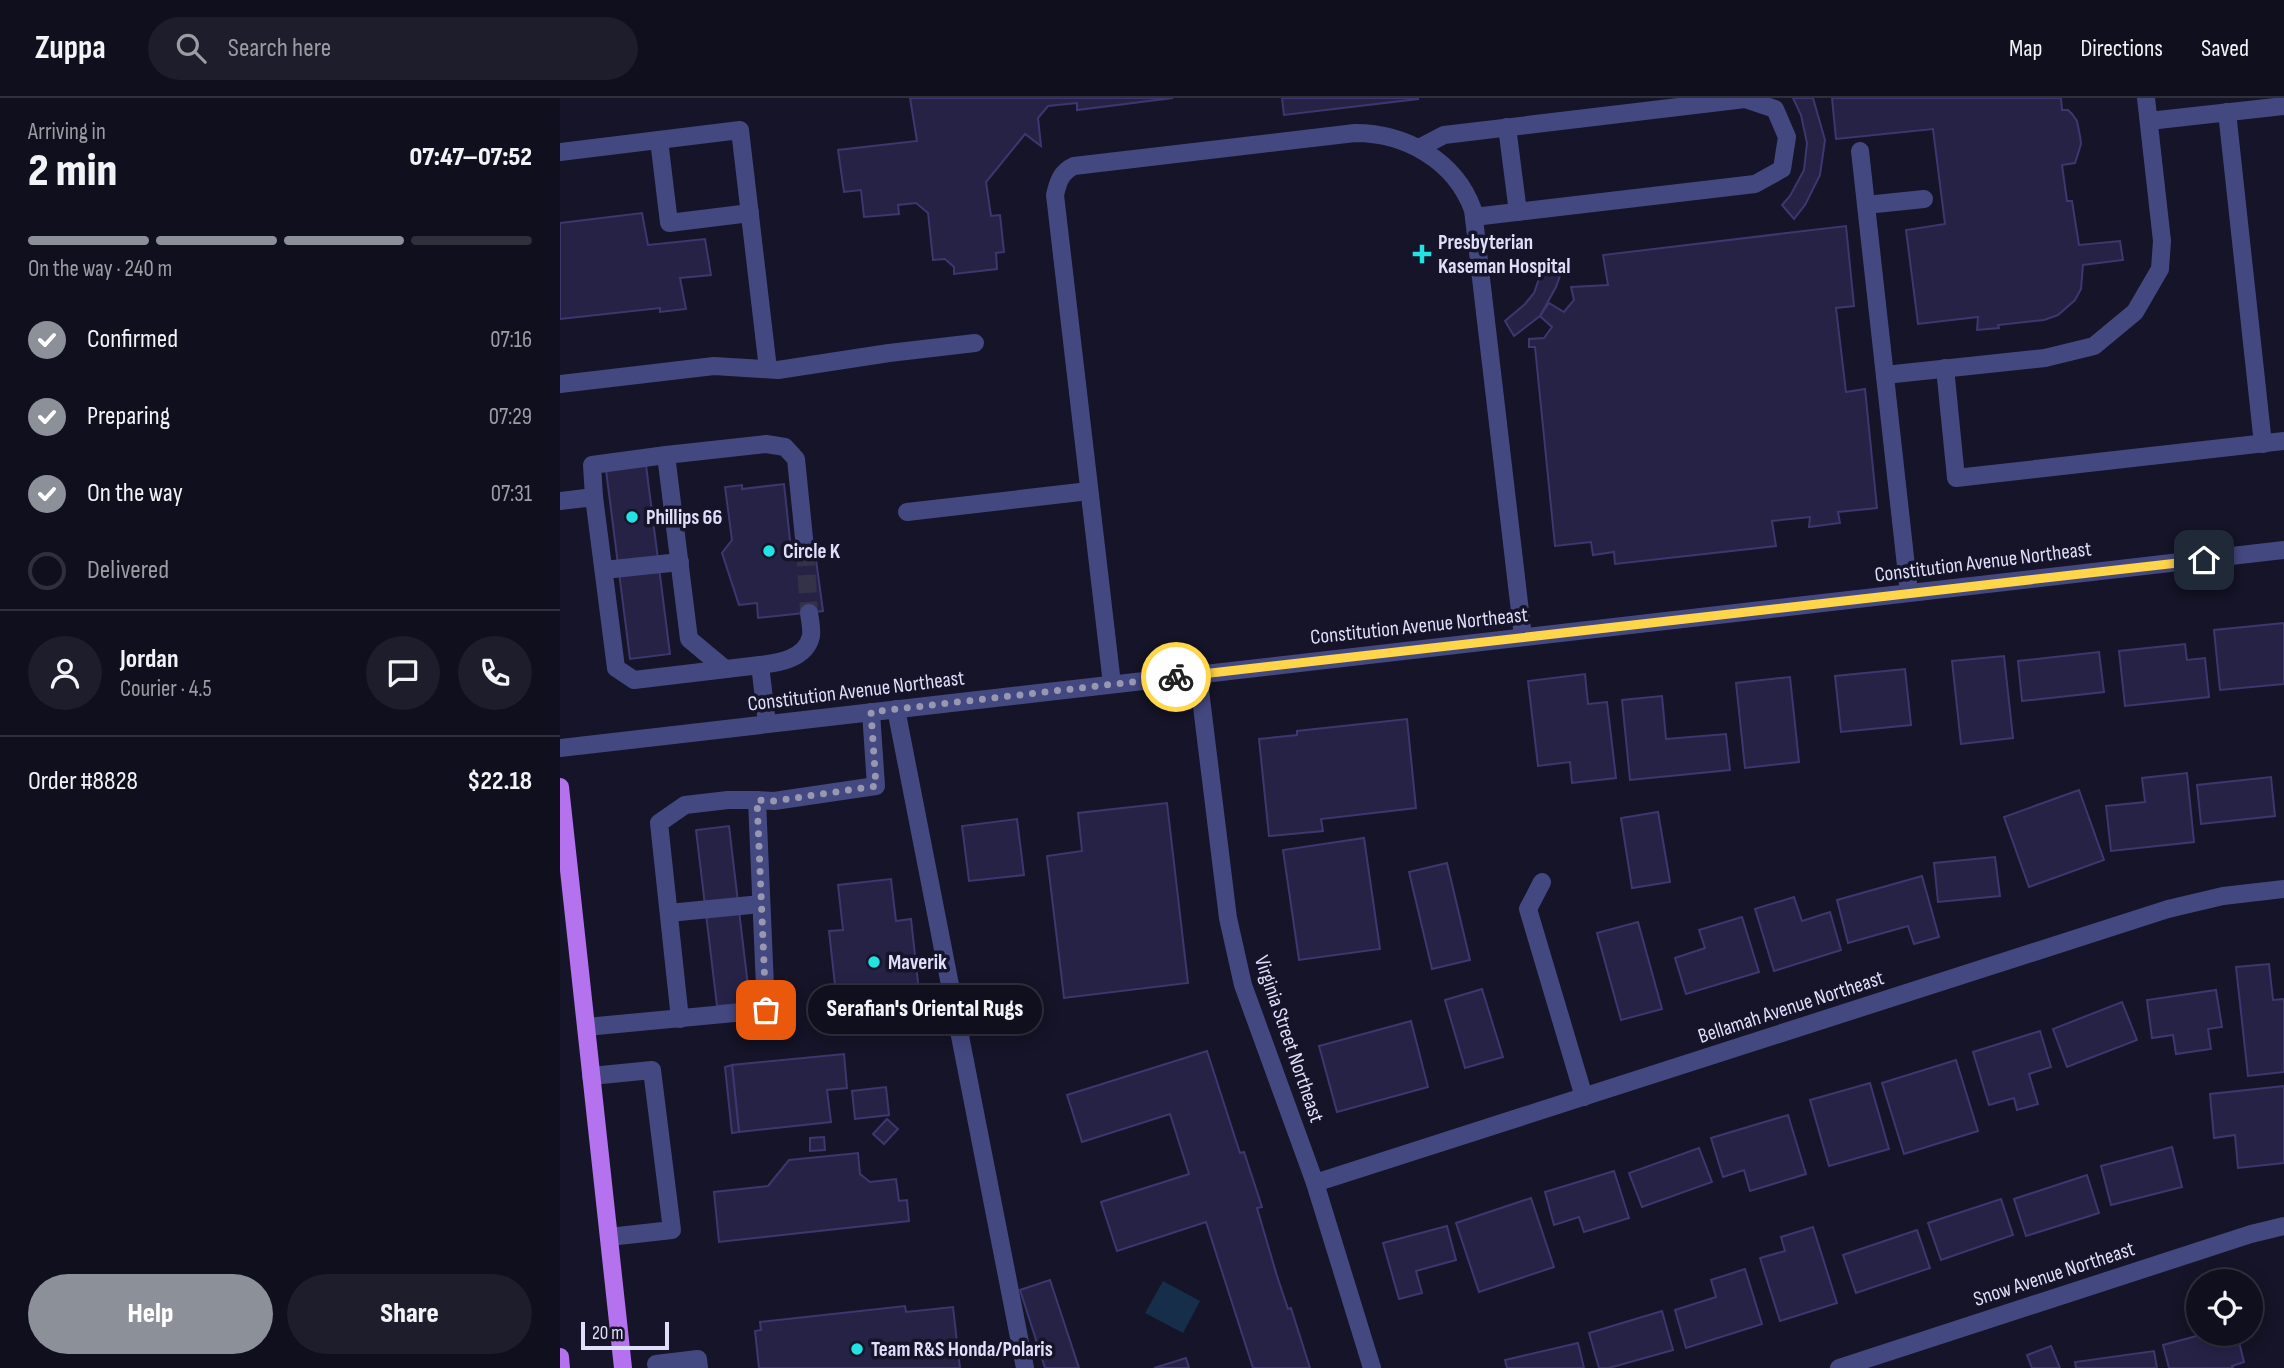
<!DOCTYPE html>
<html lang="en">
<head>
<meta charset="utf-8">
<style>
  body { margin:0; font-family:"Sofia Sans Condensed",sans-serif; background:#1e1d2b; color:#f1f3f6; height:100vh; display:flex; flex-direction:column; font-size:26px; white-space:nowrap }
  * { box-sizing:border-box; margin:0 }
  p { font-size:23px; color:#9c9ca4 }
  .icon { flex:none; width:38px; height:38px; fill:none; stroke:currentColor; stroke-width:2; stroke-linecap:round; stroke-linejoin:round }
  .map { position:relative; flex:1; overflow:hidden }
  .panel { display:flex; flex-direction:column; background:#100f1e; width:560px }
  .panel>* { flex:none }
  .controls { position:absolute; left:1626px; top:1171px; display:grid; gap:14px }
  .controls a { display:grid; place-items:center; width:77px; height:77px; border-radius:50%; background:#100f1e; box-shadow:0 4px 18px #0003,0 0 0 2px #302f3c; font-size:35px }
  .scale { position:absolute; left:21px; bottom:18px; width:88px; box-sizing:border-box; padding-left:7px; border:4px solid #dfdefb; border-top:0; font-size:19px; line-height:24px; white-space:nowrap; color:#dfdefb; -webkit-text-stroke:5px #151428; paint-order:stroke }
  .pin { position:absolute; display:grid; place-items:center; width:60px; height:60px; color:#fff; margin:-30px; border-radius:14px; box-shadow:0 4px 10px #0006 }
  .courier { position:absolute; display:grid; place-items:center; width:70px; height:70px; margin:-35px; border:5px solid #ffd54a; border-radius:50%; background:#fff; color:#222; box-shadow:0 2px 9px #0007 }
  .bubble { position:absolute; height:49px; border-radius:24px; background:#100f1e; box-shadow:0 4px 18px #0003,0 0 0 2px #302f3c; font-size:23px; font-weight:800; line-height:49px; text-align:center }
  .headline em { font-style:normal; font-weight:800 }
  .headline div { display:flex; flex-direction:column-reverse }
  .headline { display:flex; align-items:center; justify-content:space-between; height:119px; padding:0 28px }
  h1 { font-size:46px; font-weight:800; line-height:52px }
  .bar { display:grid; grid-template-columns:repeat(4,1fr); gap:10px 7px; align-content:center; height:84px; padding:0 28px }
  .bar i { height:9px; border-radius:5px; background:#302f3c }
  .bar .on { background:#8c9099 }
  .bar p { grid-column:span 4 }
  .line { display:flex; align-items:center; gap:18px; padding:0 28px; border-top:2px solid #302f3c }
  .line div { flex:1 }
  .round { display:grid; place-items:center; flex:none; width:74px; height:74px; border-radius:37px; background:#1e1d2b }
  ol { padding:0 28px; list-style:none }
  li { display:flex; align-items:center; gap:21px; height:77px }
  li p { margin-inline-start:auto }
  li .icon { padding:7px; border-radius:50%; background:#8c9099; color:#fff; stroke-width:4 }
  li:last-child { color:#9c9ca4 }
  li i { width:38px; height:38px; border:4px solid #302f3c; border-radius:50% }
  .action { display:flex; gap:14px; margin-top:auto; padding:14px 28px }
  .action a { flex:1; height:80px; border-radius:42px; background:#8c9099; color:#fff; font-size:28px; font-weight:800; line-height:80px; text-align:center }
  .action a+a { background:#1e1d2b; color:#f1f3f6 }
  header { display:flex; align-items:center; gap:42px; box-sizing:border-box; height:98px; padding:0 35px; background:#100f1e; border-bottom:2px solid #302f3c }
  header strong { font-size:33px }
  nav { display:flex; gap:38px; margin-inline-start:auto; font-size:24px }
  .search { width:490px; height:63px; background:#1e1d2b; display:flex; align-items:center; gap:18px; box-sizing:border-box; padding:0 24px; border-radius:38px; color:#9c9ca4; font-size:26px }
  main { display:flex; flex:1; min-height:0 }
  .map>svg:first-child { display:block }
  .water { fill:#162e49 }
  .building { fill:#262246; stroke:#3d376f; stroke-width:2 }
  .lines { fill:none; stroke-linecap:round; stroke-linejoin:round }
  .minor-tunnel { stroke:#333248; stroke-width:18; stroke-dasharray:18 9; stroke-linecap:butt }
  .minor { stroke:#444881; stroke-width:18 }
  .major { stroke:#b472ee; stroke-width:18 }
  .done { stroke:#9897b1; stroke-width:7; stroke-dasharray:0 12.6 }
  .route { stroke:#ffd54a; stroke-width:9 }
  .poi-dot { fill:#22e2e4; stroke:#151428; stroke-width:2.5 }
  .labels { text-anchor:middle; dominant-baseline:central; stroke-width:7; stroke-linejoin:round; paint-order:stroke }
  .poi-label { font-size:21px; font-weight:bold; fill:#dfdefb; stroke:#151428; text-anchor:start }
  .street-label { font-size:21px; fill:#dfdefb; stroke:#151428 }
</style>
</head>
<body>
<header>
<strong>Zuppa</strong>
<div class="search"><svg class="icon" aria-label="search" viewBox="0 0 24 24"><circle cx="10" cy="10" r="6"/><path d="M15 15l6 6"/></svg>Search here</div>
<nav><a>Map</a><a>Directions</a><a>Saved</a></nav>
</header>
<main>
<section class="panel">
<div class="headline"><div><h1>2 min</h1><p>Arriving in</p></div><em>07:47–07:52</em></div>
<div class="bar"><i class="on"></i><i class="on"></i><i class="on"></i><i></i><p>On the way · 240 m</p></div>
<ol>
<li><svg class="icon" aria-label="check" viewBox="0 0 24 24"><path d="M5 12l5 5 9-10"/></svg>Confirmed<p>07:16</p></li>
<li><svg class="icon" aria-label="check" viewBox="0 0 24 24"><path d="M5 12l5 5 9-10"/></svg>Preparing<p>07:29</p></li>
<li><svg class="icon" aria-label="check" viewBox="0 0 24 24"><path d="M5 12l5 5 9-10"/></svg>On the way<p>07:31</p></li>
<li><i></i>Delivered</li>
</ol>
<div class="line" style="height:126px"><a class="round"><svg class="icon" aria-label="person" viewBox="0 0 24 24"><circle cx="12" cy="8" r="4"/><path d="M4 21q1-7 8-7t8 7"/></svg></a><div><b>Jordan</b><p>Courier · 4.5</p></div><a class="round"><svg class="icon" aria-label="chat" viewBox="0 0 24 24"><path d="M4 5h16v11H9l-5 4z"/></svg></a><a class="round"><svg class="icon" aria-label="phone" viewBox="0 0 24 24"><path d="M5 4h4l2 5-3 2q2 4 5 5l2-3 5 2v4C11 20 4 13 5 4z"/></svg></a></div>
<div class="line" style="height:91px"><div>Order #8828</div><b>$22.18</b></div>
<div class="action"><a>Help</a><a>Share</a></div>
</section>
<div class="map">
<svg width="1724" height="1270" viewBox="0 0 1724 1270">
  <rect width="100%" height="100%" fill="#151428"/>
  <path class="water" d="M603,1183l37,20 -17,32 -38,-20z"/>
  <g class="building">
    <path d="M350,0h263l-96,12v-7l-29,3 -10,12 3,28 -16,-12 -39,48 5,34 9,-1 4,37 -8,1 1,16 -43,5v-7l-9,-8 -12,1 -5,-47 -12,-10 -18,2 1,9 -35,3 -3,-27 -17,2 -6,-42 79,-9z"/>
    <path d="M722,0h136v1l-134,16z"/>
    <path d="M1233,0h20l12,42 -5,35 -15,30 -11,14 -12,-14 8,-9 14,-26 3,-27 -6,-28z"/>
    <path d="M1272,0h229l1,12h6l4,4 5,7 3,15 1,8 -6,19 -13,2 5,36h5l7,44 41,-4 3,19 -40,5 -2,24 -6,11 -17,15 -14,5 -46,5 1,3 -22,2 1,-13 -60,7 -12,-94 39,-6 -12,-95 -97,10z"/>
    <path d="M82,115l6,32 57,-6 6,36 -31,3 6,31 -26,3v-4l-100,11v-96z"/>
    <path d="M1286,128l8,80 -18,2 10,84 19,-3 12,119 -39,4 2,11 -31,4 1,-10 -38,4 4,25 -161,18 -1,-12 -21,3 -2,-13 -36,4 -20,-199h-6v-8l15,-1 8,-11 -12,-11 9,-13 15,9 10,-12 -3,-13 37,-2 -5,-30z"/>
    <path d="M983,169l19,3 -6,17 -16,29 -26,20 -9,-15 20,-17 9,-11z"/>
    <path d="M86,367l24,189 -40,5 -24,-189z"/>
    <path d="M224,386l7,65 23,-4 9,66 -65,7 -1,-15 -18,2 -17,-52 10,-13 -7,-53 17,-2v4z"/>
    <path d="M1724,525v61l-64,6 -6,-60z"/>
    <path d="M1625,546l2,16 18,-2 4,39 -84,9 -6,-55z"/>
    <path d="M1539,554l5,40 -82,9 -4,-40z"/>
    <path d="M1444,558l9,82 -52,6 -9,-83z"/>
    <path d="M1345,571l6,56 -70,7 -6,-56z"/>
    <path d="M1025,576l3,30 19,-2 9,76 -44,5 -2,-21 -32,4 -10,-85z"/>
    <path d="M1230,579l9,85 -54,6 -9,-85z"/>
    <path d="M1102,598l4,43 60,-5 4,36 -100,10 -8,-80z"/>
    <path d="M847,621l9,89 -95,11 2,12 -54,5 -10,-97 38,-4v-4z"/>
    <path d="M1627,675l7,69 -83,9 -5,-45 39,-4 -3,-24z"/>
    <path d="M1711,679l4,39 -74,8 -4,-39z"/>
    <path d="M1519,692l25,70 -75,27 -25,-70z"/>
    <path d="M607,705l21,180 -124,15 -17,-142 35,-5 -4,-38z"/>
    <path d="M1098,714l12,70 -38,6 -11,-70z"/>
    <path d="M457,721l7,56 -55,6 -7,-55z"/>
    <path d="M169,728l21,177 -33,3 -21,-176z"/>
    <path d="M804,740l16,111 -81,11 -16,-110z"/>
    <path d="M1435,759l5,39 -62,6 -4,-39z"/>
    <path d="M887,765l23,97 -38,9 -23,-97z"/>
    <path d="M1362,778l17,61 -25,7 -6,-18 -60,17 -11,-43z"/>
    <path d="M331,781l5,42 15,-2 9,82 -72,8 -1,-17 -11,2 -7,-63 14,-1 -5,-45z"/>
    <path d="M1234,799l8,24 28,-9 11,38 -67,21 -19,-62z"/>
    <path d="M1182,819l17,55 -73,22 -11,-36 30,-10 -6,-18z"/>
    <path d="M1078,824l24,87 -41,11 -24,-87z"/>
    <path d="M1709,866l4,36 11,-1v73l-36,4 -12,-109z"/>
    <path d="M922,891l21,68 -38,11 -20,-68z"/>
    <path d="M1656,892l6,37 -14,2 3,20 -35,5 -3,-19 -21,3 -5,-38z"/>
    <path d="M1562,904l15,38 -70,27 -14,-38z"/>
    <path d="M851,923l17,66 -91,25 -18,-66z"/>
    <path d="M1480,933l11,36 -22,7 9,30 -21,6 -3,-12 -25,7 -16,-53z"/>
    <path d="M647,953l33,102 4,-1 18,55 -5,1 20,68 11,33 3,-1 19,60h-57l-47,-146 -89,29 -16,-49 88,-28 -19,-60 -88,28 -15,-47z"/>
    <path d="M284,956l3,34 -20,2 4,32 -92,10 -7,-67z"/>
    <path d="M1396,962l22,71 -74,23 -22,-71z"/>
    <path d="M172,967l7,67 -7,1 -7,-66z"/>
    <path d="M1310,985l19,66 -60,17 -19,-66z"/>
    <path d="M1724,988v77l-46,5 -3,-33 -21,3 -4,-44z"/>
    <path d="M326,989l3,28 -34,4 -3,-28z"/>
    <path d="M1228,1017l18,59 -56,17 -6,-21 -21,7 -12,-39z"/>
    <path d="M327,1021l11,10 -14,15 -11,-10z"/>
    <path d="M264,1039l1,13 -15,1v-13z"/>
    <path d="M1612,1049l10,40 -71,18 -10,-39z"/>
    <path d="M1139,1050l13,34 -70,25 -13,-34z"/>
    <path d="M298,1055l2,21 10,8 26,-3 3,22 8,-1 2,21 -190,21 -5,-50 54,-6 21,-26z"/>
    <path d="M1054,1073l15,47 -45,14 -5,-15 -25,8 -9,-33z"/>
    <path d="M1527,1077l12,38 -73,23 -12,-37z"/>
    <path d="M971,1100l23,69 -75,25 -23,-69z"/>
    <path d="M1441,1101l12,36 -72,25 -13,-37z"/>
    <path d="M887,1128l9,34 -40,11 6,22 -23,6 -16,-56z"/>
    <path d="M1253,1129l24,76 -57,18 -20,-63 25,-7 -4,-14z"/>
    <path d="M1357,1132l13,38 -74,25 -13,-38z"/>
    <path d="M1185,1171l17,55 -76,24 -11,-38 41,-13 -5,-17z"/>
    <path d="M490,1182l29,88h-34l-25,-78z"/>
    <path d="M345,1208l1,6 47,-5 7,61h-201l-4,-37 6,-1 -1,-8z"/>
    <path d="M1102,1213l11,39 -64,18h-10l-10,-35z"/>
    <path d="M1644,1236h33l7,28 -12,4 1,2h-64l-6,-23z"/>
    <path d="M1018,1245l6,25h-77l-2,-8z"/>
    <path d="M1491,1248l9,22h-28l-5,-13z"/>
    <path d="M1594,1253l3,17h-81l-1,-6z"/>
    <path d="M626,1260l3,10h-35z"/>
  </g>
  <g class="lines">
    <path class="minor-tunnel" d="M245,450l4,65"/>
    <g class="minor">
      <path d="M1667,14l36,332"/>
      <path d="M1589,23l135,-15"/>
      <path d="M947,29l11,85"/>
      <path d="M99,42l10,83 81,-10"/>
      <path d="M859,50l25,-13 301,-36 30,10 12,28 -5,32 -27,15 -281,33"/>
      <path d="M1300,53l49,442"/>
      <path d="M0,54l180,-22 28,239"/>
      <path d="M1306,107l58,-6"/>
      <path d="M1385,270l11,110 328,-37"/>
      <path d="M1325,277l160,-17 49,-12 41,-34 25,-43 2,-28 -16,-143"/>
      <path d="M0,286l154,-18 64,4 111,-17 86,-10"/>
      <path d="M106,357l100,-11 19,3 11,12 9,89"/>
      <path d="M34,399l-2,-32 74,-10 23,184 36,30"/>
      <path d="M0,403l34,-4 22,171 18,12 126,-15 7,59"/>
      <path d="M347,414l182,-21"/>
      <path d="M44,472l76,-8"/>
      <path d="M200,567c18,-2 46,-6 51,-29 1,-7 -1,-16 -2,-23"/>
      <path d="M638,576l30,244 15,67 72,198 57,185"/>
      <path d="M552,586l-57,-489c3,-13 6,-23 19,-29l281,-33c50,0 100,27 118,77l50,427"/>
      <path d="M336,611l129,659"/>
      <path d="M0,650l1724,-198"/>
      <path d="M982,784l-14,27 56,188"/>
      <path d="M109,815l92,-9"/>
      <path d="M120,921l-21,-196 26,-18 43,-5h29"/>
      <path d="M26,929l180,-17 -9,-210 17,1 102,-15 -5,-74"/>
      <path d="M31,978l61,-6 20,160 -63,7"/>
      <path d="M755,1085l853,-274 55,-13 61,-7"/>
      <path d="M96,1266l42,-5 1,9"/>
      <path d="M1279,1270l412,-134 33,-8"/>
    </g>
    <g class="major">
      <path d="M0,689l63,581"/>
      <path d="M0,1259l1,11"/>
    </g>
  </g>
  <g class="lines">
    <path class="done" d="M206,912l-9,-210 17,1 102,-15 -5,-74 305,-35"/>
    <path class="route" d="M616,579l1028,-117"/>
  </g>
  <g class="poi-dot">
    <path d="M858.5 145.5h7v7h7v7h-7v7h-7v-7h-7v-7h7z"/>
    <circle cx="72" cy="419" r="7"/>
    <circle cx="209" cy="453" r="7"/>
    <circle cx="314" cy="864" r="7"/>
    <circle cx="297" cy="1251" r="7"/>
  </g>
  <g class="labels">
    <g class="poi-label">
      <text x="878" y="144">Presbyterian<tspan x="878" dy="24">Kaseman Hospital</tspan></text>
      <text x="86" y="419">Phillips 66</text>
      <text x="223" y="453">Circle K</text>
      <text x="328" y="864">Maverik</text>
      <text x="311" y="1251">Team R&amp;S Honda/Polaris</text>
    </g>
    <g class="street-label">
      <text transform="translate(1423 464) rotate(-7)">Constitution Avenue Northeast</text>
      <text transform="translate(859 528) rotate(-6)">Constitution Avenue Northeast</text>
      <text transform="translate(296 593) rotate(-7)">Constitution Avenue Northeast</text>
      <text transform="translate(1231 909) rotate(-18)">Bellamah Avenue Northeast</text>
      <text transform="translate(729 941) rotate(71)">Virginia Street Northeast</text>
      <text transform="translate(1494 1176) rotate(-18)">Snow Avenue Northeast</text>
    </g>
  </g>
</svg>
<div class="controls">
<a><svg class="icon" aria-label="locate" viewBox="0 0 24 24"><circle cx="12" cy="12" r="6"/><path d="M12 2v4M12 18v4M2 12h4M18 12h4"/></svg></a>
</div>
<div class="scale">20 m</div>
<div class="pin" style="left:206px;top:912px;background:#ea580c"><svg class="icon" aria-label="bag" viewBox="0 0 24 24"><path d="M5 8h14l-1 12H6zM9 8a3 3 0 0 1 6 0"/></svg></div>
<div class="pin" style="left:1644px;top:462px;background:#1f2937"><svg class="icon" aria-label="home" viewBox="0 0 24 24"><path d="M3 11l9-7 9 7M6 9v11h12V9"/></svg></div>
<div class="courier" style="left:616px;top:579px"><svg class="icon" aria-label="bike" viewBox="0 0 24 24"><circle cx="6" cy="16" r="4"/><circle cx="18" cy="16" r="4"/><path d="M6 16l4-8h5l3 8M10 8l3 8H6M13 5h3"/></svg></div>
<div class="bubble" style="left:248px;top:887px;width:234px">Serafian's Oriental Rugs</div>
</div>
</main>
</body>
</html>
